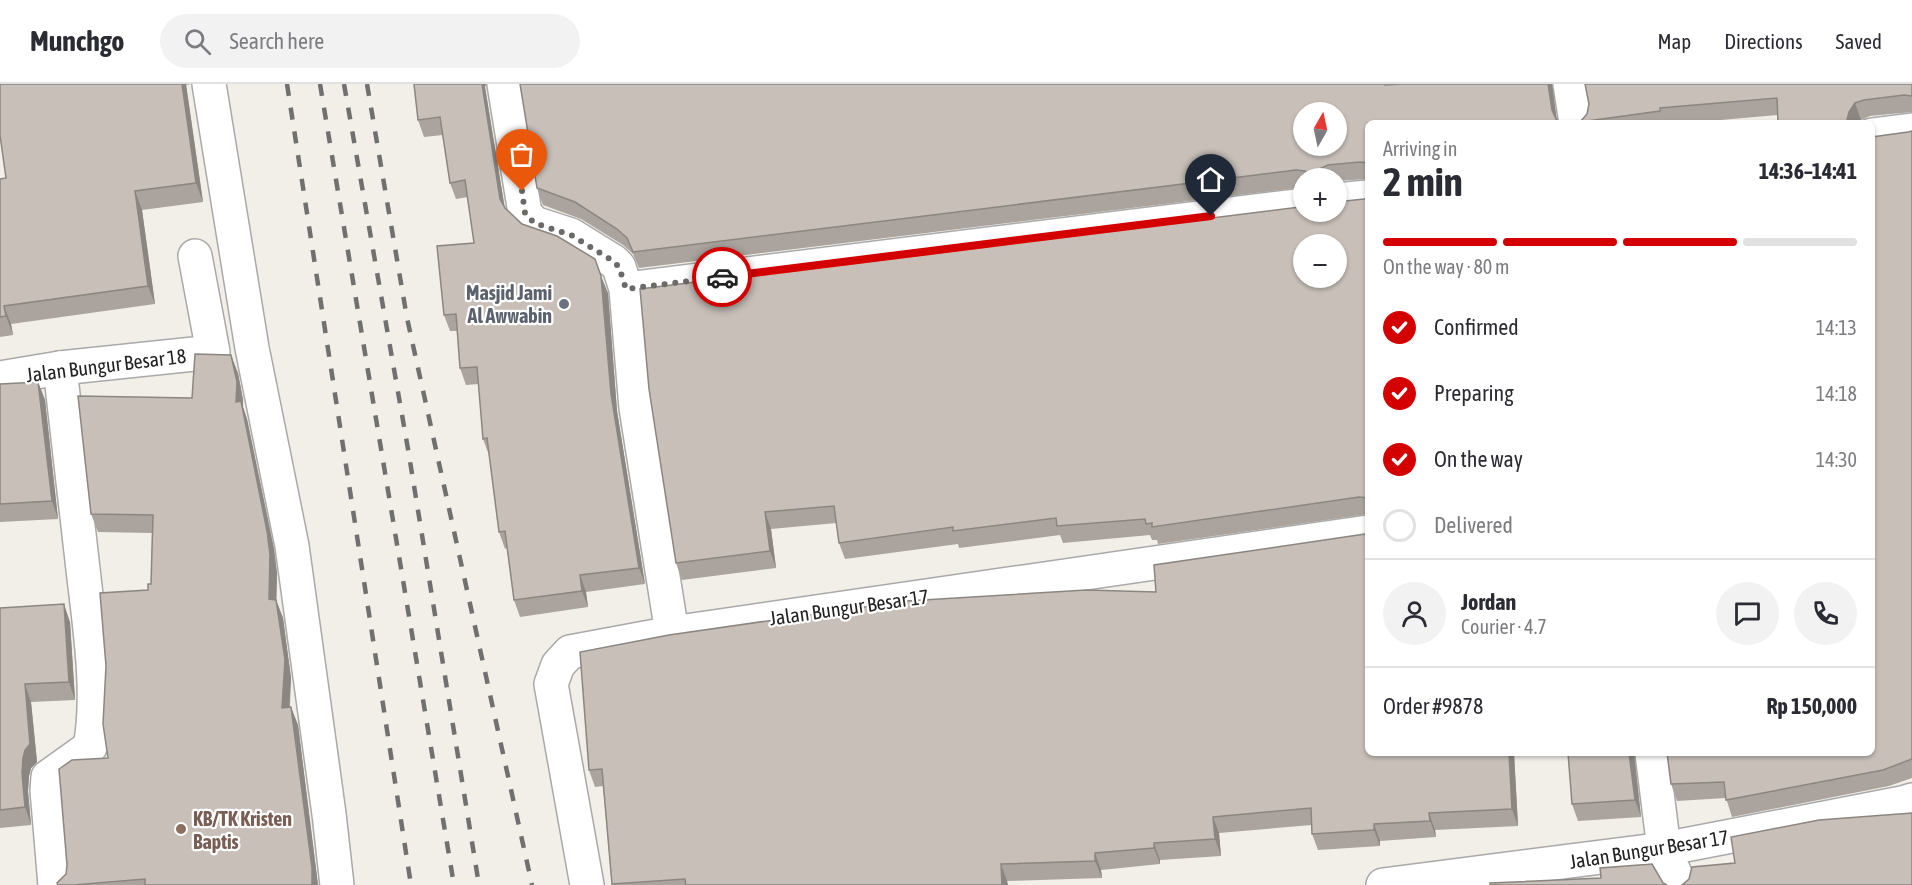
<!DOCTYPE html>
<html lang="en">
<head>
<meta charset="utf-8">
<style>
  body { margin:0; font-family:"Asap Condensed",sans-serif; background:#f2f2f3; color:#2b2b33; height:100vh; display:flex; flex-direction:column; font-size:22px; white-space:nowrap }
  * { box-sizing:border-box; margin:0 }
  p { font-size:20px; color:#7c7c81 }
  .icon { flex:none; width:33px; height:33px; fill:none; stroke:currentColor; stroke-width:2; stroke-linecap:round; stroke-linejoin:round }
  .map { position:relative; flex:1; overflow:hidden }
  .panel { position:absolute; left:1365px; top:36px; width:510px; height:636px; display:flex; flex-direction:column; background:#fff; border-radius:9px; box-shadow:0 2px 4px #0004 }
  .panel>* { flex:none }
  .needle { width:39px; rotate:9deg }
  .controls { position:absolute; left:1293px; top:18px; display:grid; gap:12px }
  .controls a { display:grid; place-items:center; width:54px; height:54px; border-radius:50%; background:#fff; box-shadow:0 2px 4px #0004; font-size:30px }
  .pin { position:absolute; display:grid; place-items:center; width:51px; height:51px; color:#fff; margin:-62px -26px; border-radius:50% 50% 50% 0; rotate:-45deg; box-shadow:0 0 6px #0007 }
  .pin .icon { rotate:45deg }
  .courier { position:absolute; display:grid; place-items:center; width:60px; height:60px; margin:-30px; border:4px solid #d40000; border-radius:50%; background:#fff; color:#222; box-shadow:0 2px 8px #0007 }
  .summary em { font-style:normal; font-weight:700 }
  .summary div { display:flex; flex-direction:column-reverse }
  .summary { display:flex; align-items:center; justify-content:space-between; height:102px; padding:0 18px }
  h1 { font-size:39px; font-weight:700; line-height:45px }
  .bar { display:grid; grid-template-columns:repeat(4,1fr); gap:9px 6px; align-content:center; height:72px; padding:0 18px }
  .bar i { height:8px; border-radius:4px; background:#e1e1e2 }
  .bar .selected { background:#d40000 }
  .bar p { grid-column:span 4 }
  .line { display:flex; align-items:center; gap:15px; padding:0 18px; border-top:2px solid #e1e1e2 }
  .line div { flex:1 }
  .round { display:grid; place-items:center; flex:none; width:63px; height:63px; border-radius:32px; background:#f2f2f3 }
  ol { padding:0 18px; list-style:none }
  li { display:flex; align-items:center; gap:18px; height:66px }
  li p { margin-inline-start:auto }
  li .icon { padding:6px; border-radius:50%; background:#d40000; color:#fff; stroke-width:4 }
  li:last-child { color:#7c7c81 }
  li i { width:33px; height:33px; border:3px solid #e1e1e2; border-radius:50% }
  header { display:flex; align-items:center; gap:36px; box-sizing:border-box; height:84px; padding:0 30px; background:#fff; border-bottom:2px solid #e1e1e2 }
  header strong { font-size:28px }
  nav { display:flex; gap:33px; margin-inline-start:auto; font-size:21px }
  .search { width:420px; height:54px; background:#f2f2f3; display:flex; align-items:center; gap:15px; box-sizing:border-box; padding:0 21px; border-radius:33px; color:#7c7c81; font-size:22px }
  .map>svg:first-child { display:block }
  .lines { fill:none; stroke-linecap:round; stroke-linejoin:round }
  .minor-casing { stroke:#a9a9a9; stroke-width:36 }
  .minor { stroke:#fff; stroke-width:33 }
  .rail { stroke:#707070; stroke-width:4.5; stroke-dasharray:12 12; stroke-linecap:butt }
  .wall { fill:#aba49e }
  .shaded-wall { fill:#8b8681 }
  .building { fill:#c7bfb8; stroke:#8b8681; stroke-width:1.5; fill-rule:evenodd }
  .done { stroke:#6b6a68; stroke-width:6; stroke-dasharray:0 10.8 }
  .route { stroke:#d40000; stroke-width:8 }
  .worship-dot { fill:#6b7280; stroke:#fff; stroke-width:2 }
  .education-dot { fill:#8d6e63; stroke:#fff; stroke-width:2 }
  .labels { text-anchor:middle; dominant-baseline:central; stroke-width:4.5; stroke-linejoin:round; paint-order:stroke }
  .worship-label { font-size:20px; font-weight:bold; fill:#5b616d; stroke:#fff; text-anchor:end }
  .street-label { font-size:20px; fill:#222; stroke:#fff }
  .education-label { font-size:20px; font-weight:bold; fill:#785e54; stroke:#fff; text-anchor:start }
</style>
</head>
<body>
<header>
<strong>Munchgo</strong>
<div class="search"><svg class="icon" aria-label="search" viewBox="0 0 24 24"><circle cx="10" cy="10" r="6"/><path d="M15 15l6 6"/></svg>Search here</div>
<nav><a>Map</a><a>Directions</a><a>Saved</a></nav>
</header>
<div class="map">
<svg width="1912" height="801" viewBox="0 0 1912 801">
  <rect width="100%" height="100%" fill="#f2efe9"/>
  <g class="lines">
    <defs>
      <g id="minor">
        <path d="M209,0l43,264 40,198 37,268 8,71"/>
        <path d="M504,0l21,129 9,10 37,12 42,26 6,6 7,22 10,119 36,225"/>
        <path d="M1570,0l6,39"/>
        <path d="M1872,51l40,-5"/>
        <path d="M1336,116l32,-3"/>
        <path d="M626,205l678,-84"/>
        <path d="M0,294l60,-10 153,-16 -18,-96"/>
        <path d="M1652,669l12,96 16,36"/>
        <path d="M55,801l-8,-95 1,-13 42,-30c10,-51 0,-118 -6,-169 -8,-70 -16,-140 -24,-210"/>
        <path d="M587,801l-36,-201 7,-19 12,-13 102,-19 696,-101"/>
        <path d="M1383,801l281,-36 238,-46 10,-3"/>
      </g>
    </defs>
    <use href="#minor" class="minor-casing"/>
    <use href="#minor" class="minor"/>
    <g class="rail">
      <path d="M287,0l124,801"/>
      <path d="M320,0l134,801"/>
      <path d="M344,0l64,365 71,436"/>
      <path d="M367,0l40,234 125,567"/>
    </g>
  </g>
  <g class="wall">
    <path d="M0,0h191l-5,1 17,117 -61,8 13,94 -144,20 2,11 -13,2v-158l6,-1z"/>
    <path d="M414,0h72l-1,3 20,122 17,15 86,69 9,118 28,173 -59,8 2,15 -68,10 -6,-17 -7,-52 -2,1 -6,-17 -10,-77 -6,-16 -4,-55 -13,1 -6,-17 -3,-37h-7l-6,-16 30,-72 -6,-46 -12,2 -6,-16 -7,-48 -19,2 -6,-17z"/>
    <path d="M1400,0h152l5,35 -189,4v56l-32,2v-3h-32v9l-665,81 -6,-14 -10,-9 -42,-26 -38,-14 -6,-17z"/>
    <path d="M1912,0v28l-42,4 -9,4 -2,3h-81v-8l-92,8h-105l-1,-1 7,-8 2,-10z"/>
    <path d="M1912,47v647l-23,8 -157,31 -6,-19 -49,3 -6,-17 201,-31 36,-621z"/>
    <path d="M1368,114v316l-210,30 -1,-4h-5l-2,-5 -87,8 -3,-8 -101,13 -1,-4 -113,15 -6,-16 -3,-20 -65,6 5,39 -94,12 -6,-17 -27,-174z"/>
    <path d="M238,289l5,27v7l4,12 27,130 3,25 -1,26 7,18 8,60 -1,29 8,18 20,160h-260l8,-11 42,-116 40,-168 3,-6 1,-51 -54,-1 -7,-18 101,-116z"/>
    <path d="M38,298l7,18 13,119 -58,3v-138z"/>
    <path d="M1365,450l3,219h146l4,73 -83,4 1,7 -56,4v5l-62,4 -6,-16v-9l-93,8 2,23 -61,4v4l-59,6 1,8 -95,3 1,4h-396l-9,-99 -8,1 -6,-17 567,-178z"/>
    <path d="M0,524l70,14 5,78 -44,2 6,60 -6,6 -2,8 -1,15 3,34 -31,3z"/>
    <path d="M1568,669h66l7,64 -63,4 -6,-17z"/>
  </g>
  <g class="shaded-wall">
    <path d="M182,0h4l17,118 -7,-19z"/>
    <path d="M482,0h4l-1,3 21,129 -6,-17z"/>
    <path d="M1548,0h4l5,39 -5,-13z"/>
    <path d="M1855,19l6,17 -2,3h-11l-1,-3 2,-8z"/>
    <path d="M1319,85l3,9h-9v-1z"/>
    <path d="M135,107l7,19 13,94 -7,-18z"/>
    <path d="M601,192l7,17 9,118 28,173 -6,-16 -28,-174z"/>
    <path d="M4,222l7,18 2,11 -7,-19z"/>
    <path d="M231,271l7,18 5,27v7l4,12 27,130 3,25 -1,43 -7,-18 -33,-197z"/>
    <path d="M38,298l7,18 13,119 -6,-18z"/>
    <path d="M765,428l6,17 5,39 -6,-17z"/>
    <path d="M580,491l6,17 2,15 -6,-16z"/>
    <path d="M276,516l7,18 8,60 -3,48 -6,-18z"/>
    <path d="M64,520l6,18 5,78 -6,-18z"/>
    <path d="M25,600l6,18 6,60 -6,6 -2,8 -1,15 3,34 -6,-18 -3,-34z"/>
    <path d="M291,623l7,18 20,160h-6z"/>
    <path d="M1509,669h5l4,73 -6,-17z"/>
    <path d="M1629,669h5l7,64 -6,-17z"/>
    <path d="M1429,729l6,17 1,7 -6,-16z"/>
    <path d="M1213,733l6,16 2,23 -6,-17z"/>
    <path d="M1374,740l6,17v5l-6,-16z"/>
    <path d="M1154,759l6,17v4l-6,-16z"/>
    <path d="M1095,769l6,17 1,8 -7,-17z"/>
    <path d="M1001,780l6,17 1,4h-6z"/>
  </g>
  <g class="building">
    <path d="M0,0h182l14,99 -61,8 13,95 -144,20 2,10 -6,1v-138l6,-1 -6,-43z"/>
    <path d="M414,0h68l18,115 5,9 17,16 35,12 38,23 6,17 10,118 28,174 -59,7 2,16 -68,9 -9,-69 -6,1 -12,-94 -4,1 -6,-72 -17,1 -4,-54 -12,1 -7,-69 37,-3 -9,-63 -15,3 -10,-66 -22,3z"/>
    <path d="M520,0h865v1l15,-1h148l4,26 4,9 6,4h-194v40l-8,-1 -32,3 -9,4 -6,8 -8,-6 -9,-1 -663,82 -6,-14 -10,-9 -42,-27 -38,-14zM1304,28h32v34h-32z"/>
    <path d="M1585,0h327v12l-8,-1 -40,5 -9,3 -6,9 -2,8 1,3h-70l-1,-25 -117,10v3l-80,11 7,-8 2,-10z"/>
    <path d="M1912,47v628l-29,11 -157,30 -2,-18 -53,2 -4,-31h205v-616l36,-5z"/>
    <path d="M1368,114v300l-9,-1 -207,30v-4l-6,1 -1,-5 -88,7 -1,-8 -103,13v-4l-114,16 -5,-37 -69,6 5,39 -94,12 -27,-174 -9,-100 660,-82 4,-1v6h32v-10l28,-3zM1304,160h32v34h-32z"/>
    <path d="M195,270l36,1 6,27 -1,20 5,-1 26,130 3,24 -1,44 7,1 9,60 -3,48 9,-1 21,161v17h-167v-6l-72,6h-15l-1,-2 9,-9 1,-9 -8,-96 13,-9 36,-2 -5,-34 3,-58 -6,-73 48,-3v-6h3l2,-69 -62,-1 -13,-118 114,2z"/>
    <path d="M38,298l14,119 -52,3v-120z"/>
    <path d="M1368,448v221h141l3,56 -83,4 1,8 -56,3v6l-62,4 -1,-26 -98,9 2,22 -61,4v5l-59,5v8l-94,3 1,21h-316l-1,-6 -73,5 -10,-115 -13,1 -9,-118 89,-17 237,-34 180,-11 70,2 -2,-27 211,-31z"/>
    <path d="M64,520l5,78 -44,2 5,60 -5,6 -2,8 -1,15 3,34 -25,3v-202z"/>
    <path d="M1568,669h61l6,47 -63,4z"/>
    <path d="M1912,729v72h-230l7,-6 3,-12 43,-4 -4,-26 88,-17z"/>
    <path d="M1652,780l11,19 4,2h-177v-2l111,-5 -1,-10z"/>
  </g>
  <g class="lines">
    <path class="done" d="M522,107l3,22 9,10 37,12 42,26 6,6 7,22 96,-12"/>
    <path class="route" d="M722,193l489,-61"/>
  </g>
  <circle class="worship-dot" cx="564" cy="220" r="6"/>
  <circle class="education-dot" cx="181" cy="745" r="6"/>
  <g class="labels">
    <g class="worship-label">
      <text x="552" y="208">Masjid Jami<tspan x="552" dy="23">Al Awwabin</tspan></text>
    </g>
    <g class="street-label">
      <text transform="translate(106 281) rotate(-7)">Jalan Bungur Besar 18</text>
      <text transform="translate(849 523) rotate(-8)">Jalan Bungur Besar 17</text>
      <text transform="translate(1649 765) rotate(-9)">Jalan Bungur Besar 17</text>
    </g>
    <g class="education-label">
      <text x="193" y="734">KB/TK Kristen<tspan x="193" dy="23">Baptis</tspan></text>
    </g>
  </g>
</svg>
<div class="controls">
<a><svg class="needle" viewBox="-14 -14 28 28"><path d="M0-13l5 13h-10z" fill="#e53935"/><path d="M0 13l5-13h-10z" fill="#7c7c81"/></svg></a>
<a>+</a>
<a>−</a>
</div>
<div class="pin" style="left:522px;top:107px;background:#ea580c"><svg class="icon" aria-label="bag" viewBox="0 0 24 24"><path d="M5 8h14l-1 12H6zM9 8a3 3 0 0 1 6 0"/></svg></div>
<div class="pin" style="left:1211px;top:132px;background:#1f2937"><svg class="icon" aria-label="home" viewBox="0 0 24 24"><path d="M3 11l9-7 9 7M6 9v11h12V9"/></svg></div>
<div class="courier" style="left:722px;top:193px"><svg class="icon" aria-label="car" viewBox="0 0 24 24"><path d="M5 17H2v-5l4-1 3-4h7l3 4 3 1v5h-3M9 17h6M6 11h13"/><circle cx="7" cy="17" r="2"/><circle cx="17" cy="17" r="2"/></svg></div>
<section class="panel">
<div class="summary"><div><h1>2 min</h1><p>Arriving in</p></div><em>14:36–14:41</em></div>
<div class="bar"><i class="selected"></i><i class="selected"></i><i class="selected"></i><i></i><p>On the way · 80 m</p></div>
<ol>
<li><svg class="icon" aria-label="check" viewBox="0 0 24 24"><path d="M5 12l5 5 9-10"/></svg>Confirmed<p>14:13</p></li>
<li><svg class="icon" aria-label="check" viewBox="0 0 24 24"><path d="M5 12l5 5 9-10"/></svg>Preparing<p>14:18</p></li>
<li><svg class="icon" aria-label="check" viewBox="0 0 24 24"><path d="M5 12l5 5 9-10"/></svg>On the way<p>14:30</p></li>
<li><i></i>Delivered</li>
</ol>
<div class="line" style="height:108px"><a class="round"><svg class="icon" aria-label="person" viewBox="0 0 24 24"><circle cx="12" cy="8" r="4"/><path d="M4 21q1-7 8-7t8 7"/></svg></a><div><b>Jordan</b><p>Courier · 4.7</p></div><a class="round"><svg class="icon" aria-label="chat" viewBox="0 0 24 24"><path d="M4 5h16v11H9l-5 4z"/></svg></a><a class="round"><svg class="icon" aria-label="phone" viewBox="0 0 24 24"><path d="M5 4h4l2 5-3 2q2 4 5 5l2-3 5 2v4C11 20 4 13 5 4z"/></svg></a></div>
<div class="line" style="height:78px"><div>Order #9878</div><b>Rp 150,000</b></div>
</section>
</div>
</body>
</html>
